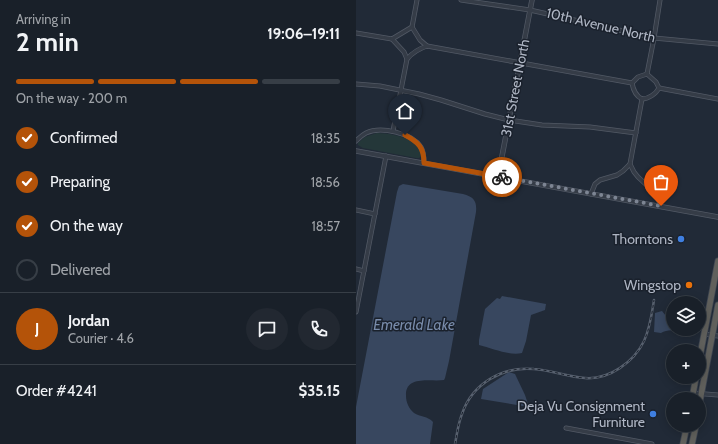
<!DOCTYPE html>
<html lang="en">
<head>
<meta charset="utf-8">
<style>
  body { margin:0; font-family:Cabin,sans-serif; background:#222831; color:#f1f3f6; height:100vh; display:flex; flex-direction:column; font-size:15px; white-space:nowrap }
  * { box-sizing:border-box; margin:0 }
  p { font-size:13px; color:#9fa3a8 }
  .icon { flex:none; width:22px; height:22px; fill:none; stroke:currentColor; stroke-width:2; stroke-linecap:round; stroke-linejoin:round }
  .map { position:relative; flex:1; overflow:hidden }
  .drawer { display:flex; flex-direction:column; background:#192029; width:356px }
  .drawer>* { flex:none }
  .fabs { position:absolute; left:310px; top:296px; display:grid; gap:8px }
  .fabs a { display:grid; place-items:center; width:40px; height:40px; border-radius:50%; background:#192029; box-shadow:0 2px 10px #0003,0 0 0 1px #373e46; font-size:20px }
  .pin { position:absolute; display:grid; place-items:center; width:34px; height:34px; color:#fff; margin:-41px -17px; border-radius:50% 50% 50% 0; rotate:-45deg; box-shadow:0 0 4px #0007 }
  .pin .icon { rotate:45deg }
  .courier { position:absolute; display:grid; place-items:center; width:40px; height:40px; margin:-20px; border:3px solid #b45309; border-radius:50%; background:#fff; color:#222; box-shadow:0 1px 5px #0007 }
  .summary em { font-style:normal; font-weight:800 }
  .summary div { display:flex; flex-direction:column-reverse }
  .summary { display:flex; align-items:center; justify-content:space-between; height:68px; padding:0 16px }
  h1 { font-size:26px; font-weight:800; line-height:30px }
  .bar { display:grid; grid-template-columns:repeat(4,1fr); gap:6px 4px; align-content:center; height:48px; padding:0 16px }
  .bar i { height:5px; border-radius:3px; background:#373e46 }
  .bar .current { background:#b45309 }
  .bar p { grid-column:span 4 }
  .line { display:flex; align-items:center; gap:10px; padding:0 16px; border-top:1px solid #373e46 }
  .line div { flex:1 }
  .round { display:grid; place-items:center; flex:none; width:42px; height:42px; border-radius:21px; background:#222831 }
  ol { padding:0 16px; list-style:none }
  li { display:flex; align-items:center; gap:12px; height:44px }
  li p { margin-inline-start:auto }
  li .icon { padding:4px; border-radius:50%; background:#b45309; color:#fff; stroke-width:4 }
  li:last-child { color:#9fa3a8 }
  li i { width:22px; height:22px; border:2px solid #373e46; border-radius:50% }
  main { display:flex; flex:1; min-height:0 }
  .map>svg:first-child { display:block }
  .green { fill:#243739 }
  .water { fill:#38475f }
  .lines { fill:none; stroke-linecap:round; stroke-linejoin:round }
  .minor-casing { stroke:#525965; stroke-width:5 }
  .tertiary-casing { stroke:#525965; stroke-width:5.5 }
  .trunk-casing { stroke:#3f4652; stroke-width:7 }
  .minor { stroke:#353c47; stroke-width:3.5 }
  .tertiary { stroke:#353c47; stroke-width:4 }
  .trunk { stroke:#60605c; stroke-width:5.5 }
  .rail-casing { stroke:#57606e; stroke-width:2.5 }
  .rail { stroke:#1a212c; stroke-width:1; stroke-dasharray:3; stroke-linecap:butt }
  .done { stroke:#7d8593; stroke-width:4; stroke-dasharray:0 7.2 }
  .route { stroke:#b45309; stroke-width:5 }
  .shop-dot { fill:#3f7fe0; stroke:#1a212c; stroke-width:1.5 }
  .food-dot { fill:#e8710a; stroke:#1a212c; stroke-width:1.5 }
  .labels { text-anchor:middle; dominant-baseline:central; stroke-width:3; stroke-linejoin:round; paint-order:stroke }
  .street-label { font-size:14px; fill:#afb6c4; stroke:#1a212c }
  .poi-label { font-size:14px; fill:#afb6c4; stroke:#1a212c; text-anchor:end }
  .water-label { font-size:15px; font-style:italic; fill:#798cab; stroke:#1a212c }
</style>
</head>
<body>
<main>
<section class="drawer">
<div class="summary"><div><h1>2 min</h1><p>Arriving in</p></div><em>19:06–19:11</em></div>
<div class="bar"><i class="current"></i><i class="current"></i><i class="current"></i><i></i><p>On the way · 200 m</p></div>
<ol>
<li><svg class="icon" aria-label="check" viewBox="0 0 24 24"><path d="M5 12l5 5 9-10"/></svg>Confirmed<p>18:35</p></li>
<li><svg class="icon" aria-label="check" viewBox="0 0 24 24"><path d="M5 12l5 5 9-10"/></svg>Preparing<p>18:56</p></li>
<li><svg class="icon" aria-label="check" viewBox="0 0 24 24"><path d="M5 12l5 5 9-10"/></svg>On the way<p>18:57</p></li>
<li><i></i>Delivered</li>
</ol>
<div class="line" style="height:72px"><b class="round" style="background:#b45309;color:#fff">J</b><div><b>Jordan</b><p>Courier · 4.6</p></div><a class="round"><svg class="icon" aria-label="chat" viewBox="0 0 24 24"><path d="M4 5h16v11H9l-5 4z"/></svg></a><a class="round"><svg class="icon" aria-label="phone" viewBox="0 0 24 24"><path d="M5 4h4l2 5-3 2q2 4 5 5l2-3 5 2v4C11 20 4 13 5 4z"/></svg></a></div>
<div class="line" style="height:52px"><div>Order #4241</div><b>$35.15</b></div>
</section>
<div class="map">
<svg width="362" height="444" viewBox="0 0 362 444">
  <rect width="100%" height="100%" fill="#212a37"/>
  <path class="green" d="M21,133c16,1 41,4 45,23l-3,2h-3l-53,-10 -5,-3v-2l7,-6z"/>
  <g class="water">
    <path d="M47,184l60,10c11,3 14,7 13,18l-27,149 -4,17 -1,2c-13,2 -39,-5 -38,16 0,6 3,13 8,17 6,4 14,3 19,9l-3,22h-74v-37l41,-215 2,-6z"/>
    <path d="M146,296l44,8 -1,6 -14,5 -5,26 -4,12c-13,3 -30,-5 -43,-8v-5l6,-31 12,-11 3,1z"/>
    <path d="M306,311l4,5 7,3v10h10l-1,3c-6,-2 -15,-3 -21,1l-7,-1 1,-19z"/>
    <path d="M153,372l6,2 10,21 4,12 -48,-8 2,-10z"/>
  </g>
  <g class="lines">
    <defs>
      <g id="minor">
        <path d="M61,0l-5,27 8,13 7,6"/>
        <path d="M105,0l69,10 124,28 64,6"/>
        <path d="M0,33l36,6"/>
        <path d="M36,39l12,13 3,7"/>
        <path d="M36,39l20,-12"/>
        <path d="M291,74l7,-36 6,-38"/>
        <path d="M276,83c1,6 4,13 10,16"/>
        <path d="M276,83l6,-6 9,-3"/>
        <path d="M0,84l24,2 39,8 22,6 44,14 24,6 33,5 48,2 46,6"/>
        <path d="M303,88l59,11"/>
        <path d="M286,99l-12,65 4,8 4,5 16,15 4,7 3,7"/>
        <path d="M286,99c6,0 14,-5 17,-11l-3,-6 -9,-8"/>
        <path d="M37,131l14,-72c6,-7 11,-10 20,-13l205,37"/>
        <path d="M0,141c3,-3 6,-6 10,-8 15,-7 46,0 55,14 3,5 3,10 3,16"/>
        <path d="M235,194l4,-10 5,-4 17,-5 6,-4 7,-7"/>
        <path d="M0,210l19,4"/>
        <path d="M0,269l8,2"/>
        <path d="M0,312l30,-156"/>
        <path d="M348,334l14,2"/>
        <path d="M337,393l25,2"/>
        <path d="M210,428l86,16"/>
      </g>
      <g id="tertiary">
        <path d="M0,151l362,66"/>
        <path d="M142,177l34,-177"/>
      </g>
      <g id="trunk">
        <path d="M343,361l19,-100"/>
        <path d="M336,399l4,-22"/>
        <path d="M343,406l19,-101"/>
        <path d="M327,444l4,-19"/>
        <path d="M336,444l4,-19"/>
      </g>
    </defs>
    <use href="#minor" class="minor-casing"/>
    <use href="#tertiary" class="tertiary-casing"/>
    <use href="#trunk" class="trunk-casing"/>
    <use href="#minor" class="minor"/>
    <use href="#tertiary" class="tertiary"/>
    <use href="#trunk" class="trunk"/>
    <defs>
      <path id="rail" d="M99,444c2,-10 3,-20 7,-30 10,-30 40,-48 72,-45 17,1 34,8 51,9 24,2 49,-16 59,-37 6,-13 8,-28 10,-41"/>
    </defs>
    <use href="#rail" class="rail-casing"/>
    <use href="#rail" class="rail"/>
  </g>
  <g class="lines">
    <path class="done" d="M146,177l159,29"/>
    <path class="route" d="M49,135c13,7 19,12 19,28l78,14"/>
  </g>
  <g class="shop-dot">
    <circle cx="325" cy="239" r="4"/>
    <circle cx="297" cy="414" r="4"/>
  </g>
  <circle class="food-dot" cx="333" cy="285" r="4"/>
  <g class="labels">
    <g class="street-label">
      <text transform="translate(245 25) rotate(13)">10th Avenue North</text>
      <text transform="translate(159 88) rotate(-79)">31st Street North</text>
    </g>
    <g class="poi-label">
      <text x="317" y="239">Thorntons</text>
      <text x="325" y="285">Wingstop</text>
      <text x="289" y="406">Deja Vu Consignment<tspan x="289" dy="16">Furniture</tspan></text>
    </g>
    <g class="water-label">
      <text x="58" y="325">Emerald Lake</text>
    </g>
  </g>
</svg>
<div class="fabs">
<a><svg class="icon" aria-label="layers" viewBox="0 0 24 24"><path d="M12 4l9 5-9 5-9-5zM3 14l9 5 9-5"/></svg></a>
<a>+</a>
<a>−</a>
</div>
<div class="pin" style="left:305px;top:206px;background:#ea580c"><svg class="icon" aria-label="bag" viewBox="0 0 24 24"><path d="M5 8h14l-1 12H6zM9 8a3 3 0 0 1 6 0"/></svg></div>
<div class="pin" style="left:49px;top:135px;background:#1f2937"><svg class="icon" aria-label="home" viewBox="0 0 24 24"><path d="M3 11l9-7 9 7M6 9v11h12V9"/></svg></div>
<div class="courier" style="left:146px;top:177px"><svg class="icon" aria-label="bike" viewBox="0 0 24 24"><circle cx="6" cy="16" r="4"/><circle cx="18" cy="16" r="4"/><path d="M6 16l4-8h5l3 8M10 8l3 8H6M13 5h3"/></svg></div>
</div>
</main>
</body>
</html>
